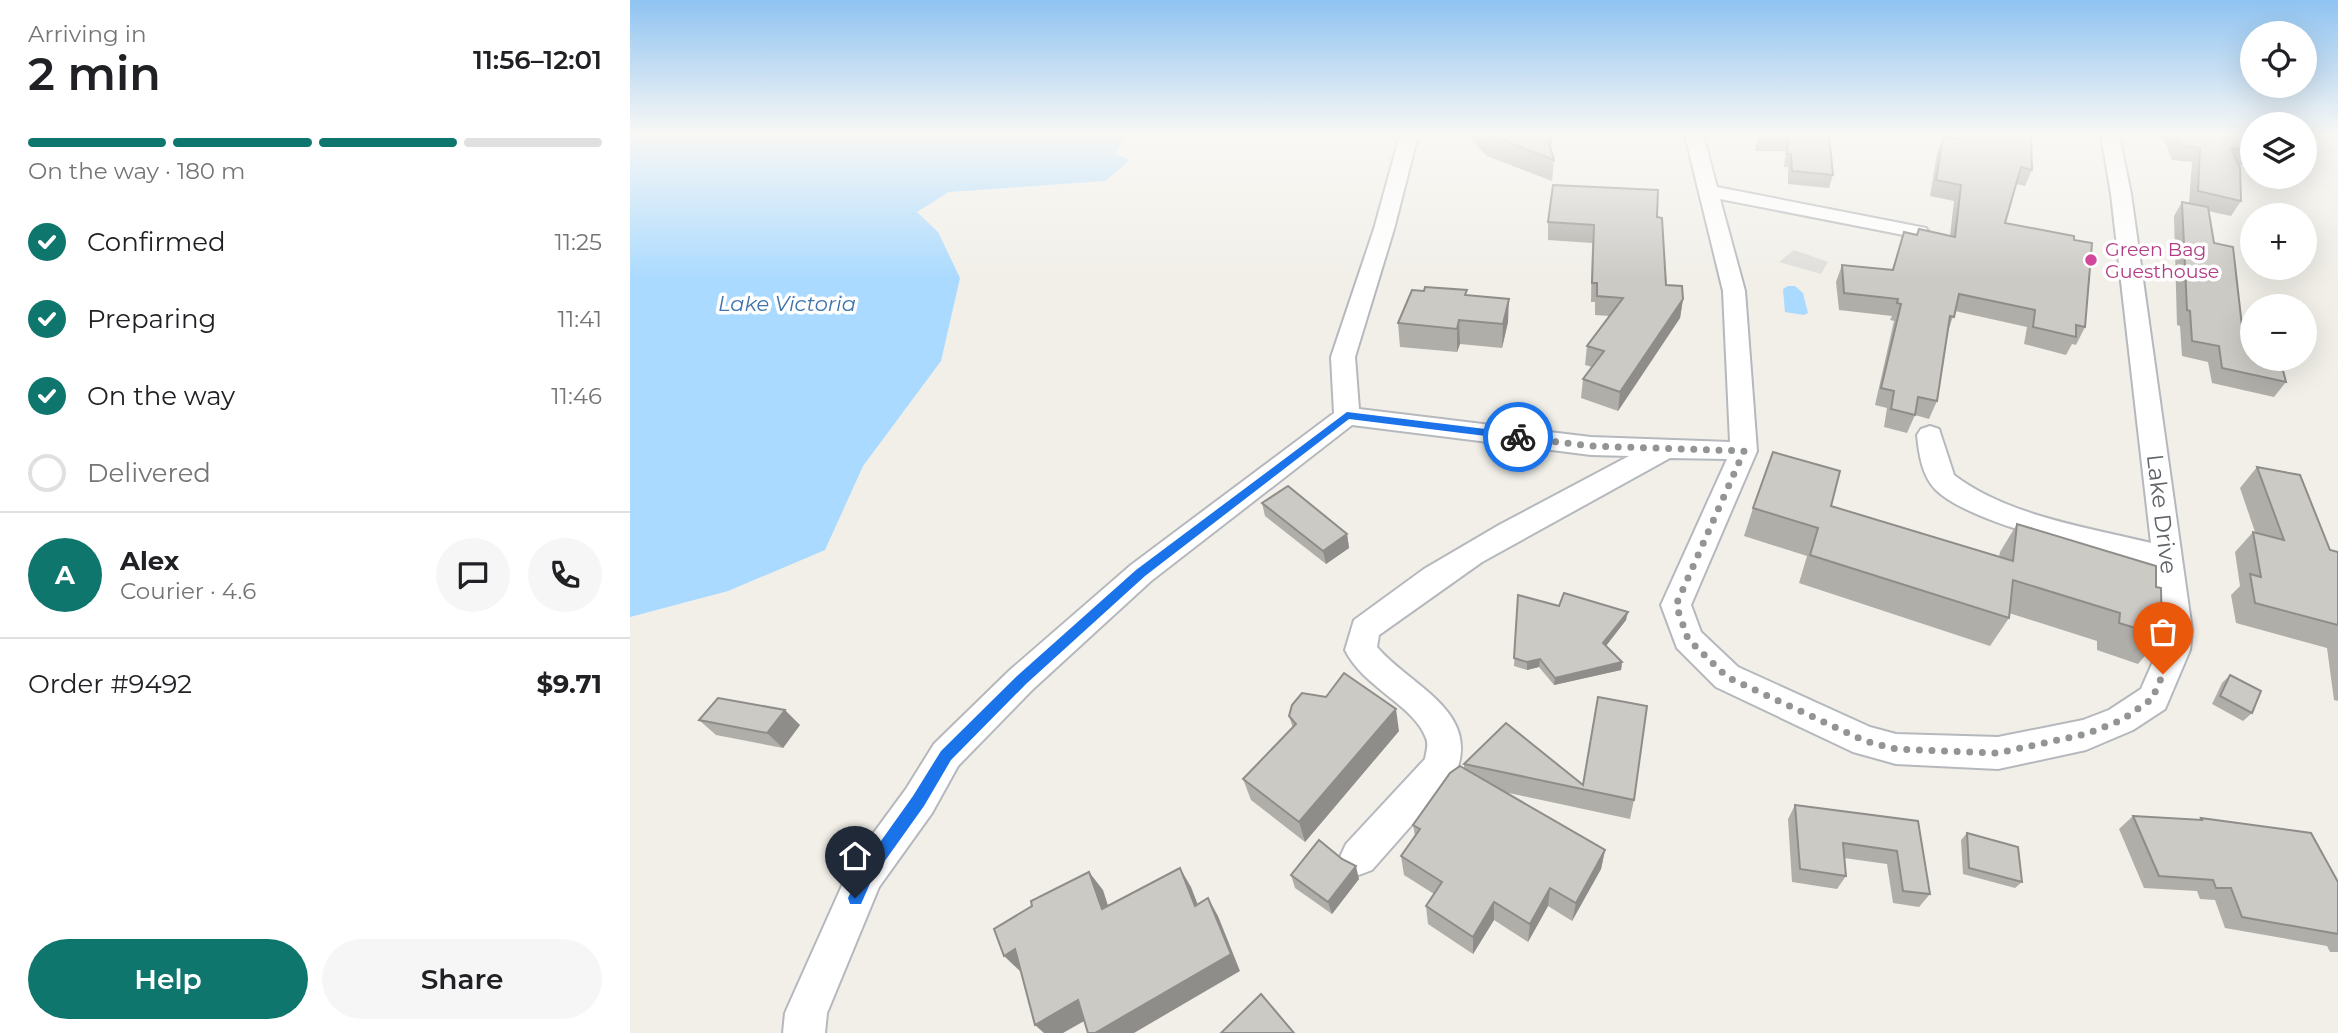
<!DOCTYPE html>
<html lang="en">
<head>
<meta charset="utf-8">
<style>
  body { margin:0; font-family:Montserrat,sans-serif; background:#f6f6f6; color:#202124; height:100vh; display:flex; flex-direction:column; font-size:26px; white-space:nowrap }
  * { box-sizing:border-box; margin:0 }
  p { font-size:23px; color:#757577 }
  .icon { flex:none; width:38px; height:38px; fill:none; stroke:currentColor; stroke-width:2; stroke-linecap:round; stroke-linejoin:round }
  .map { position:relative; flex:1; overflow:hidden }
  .sheet { display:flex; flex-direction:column; background:#fff; width:630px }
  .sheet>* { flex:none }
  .controls { position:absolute; left:1610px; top:21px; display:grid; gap:14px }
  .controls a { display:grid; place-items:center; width:77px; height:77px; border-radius:50%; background:#fff; box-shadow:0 7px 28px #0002; font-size:35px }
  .pin { position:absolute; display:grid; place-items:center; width:60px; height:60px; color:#fff; margin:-72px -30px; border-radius:50% 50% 50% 0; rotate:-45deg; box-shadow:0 0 7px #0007 }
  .pin .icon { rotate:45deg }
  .courier { position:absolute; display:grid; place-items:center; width:70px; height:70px; margin:-35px; border:5px solid #1a73e8; border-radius:50%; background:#fff; color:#222; box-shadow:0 2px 9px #0007 }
  .head em { font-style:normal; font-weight:600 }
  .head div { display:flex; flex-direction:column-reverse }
  .head { display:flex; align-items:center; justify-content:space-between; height:119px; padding:0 28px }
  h1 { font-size:46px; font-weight:600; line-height:52px }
  .bar { display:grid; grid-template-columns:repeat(4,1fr); gap:10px 7px; align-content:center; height:84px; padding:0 28px }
  .bar i { height:9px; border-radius:5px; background:#e0e0e0 }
  .bar .current { background:#0f766e }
  .bar p { grid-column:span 4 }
  .line { display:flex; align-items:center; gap:18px; padding:0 28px; border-top:2px solid #e0e0e0 }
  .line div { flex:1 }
  .round { display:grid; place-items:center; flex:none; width:74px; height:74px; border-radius:37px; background:#f6f6f6 }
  ol { padding:0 28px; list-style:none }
  li { display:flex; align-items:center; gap:21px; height:77px }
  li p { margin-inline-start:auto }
  li .icon { padding:7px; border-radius:50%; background:#0f766e; color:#fff; stroke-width:4 }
  li:last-child { color:#757577 }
  li i { width:38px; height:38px; border:4px solid #e0e0e0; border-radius:50% }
  .action { display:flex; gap:14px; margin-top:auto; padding:14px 28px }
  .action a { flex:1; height:80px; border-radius:42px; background:#0f766e; color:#fff; font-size:28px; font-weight:600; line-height:80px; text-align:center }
  .action a+a { background:#f6f6f6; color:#202124 }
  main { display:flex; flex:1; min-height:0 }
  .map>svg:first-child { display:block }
  .industrial { fill:#e0deda }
  .water { fill:#aadaff }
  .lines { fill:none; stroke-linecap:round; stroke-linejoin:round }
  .street-casing { stroke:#b5b8bc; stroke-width:4 }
  .street { fill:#fff; fill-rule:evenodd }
  .wall { fill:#afaea9 }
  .shaded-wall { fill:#8f8d8a }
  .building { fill:#cccac5; stroke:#8f8d8a; stroke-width:2 }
  .route { fill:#1a73e8 }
  .done { stroke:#929495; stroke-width:7; stroke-dasharray:0 12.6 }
  .hotel-dot { fill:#d1479c; stroke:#fff; stroke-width:2.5 }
  .labels { text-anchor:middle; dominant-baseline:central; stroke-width:7; stroke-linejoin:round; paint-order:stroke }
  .far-hotel-label { font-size:19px; fill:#b23c85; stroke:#fff; text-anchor:start }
  .far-water-label { font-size:21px; font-style:italic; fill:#4174aa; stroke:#fff }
  .street-label { font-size:23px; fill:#5f6368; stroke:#fff }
</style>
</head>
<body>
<main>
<section class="sheet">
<div class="head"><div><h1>2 min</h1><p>Arriving in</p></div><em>11:56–12:01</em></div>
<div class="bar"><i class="current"></i><i class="current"></i><i class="current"></i><i></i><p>On the way · 180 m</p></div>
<ol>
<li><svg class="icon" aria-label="check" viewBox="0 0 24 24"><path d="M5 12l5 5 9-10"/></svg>Confirmed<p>11:25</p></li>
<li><svg class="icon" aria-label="check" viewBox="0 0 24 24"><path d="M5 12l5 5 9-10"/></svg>Preparing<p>11:41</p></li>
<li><svg class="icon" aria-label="check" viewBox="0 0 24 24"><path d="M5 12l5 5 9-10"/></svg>On the way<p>11:46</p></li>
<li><i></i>Delivered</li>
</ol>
<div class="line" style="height:126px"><b class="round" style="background:#0f766e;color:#fff">A</b><div><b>Alex</b><p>Courier · 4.6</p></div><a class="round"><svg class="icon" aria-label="chat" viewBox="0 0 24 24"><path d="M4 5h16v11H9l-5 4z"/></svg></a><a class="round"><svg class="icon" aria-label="phone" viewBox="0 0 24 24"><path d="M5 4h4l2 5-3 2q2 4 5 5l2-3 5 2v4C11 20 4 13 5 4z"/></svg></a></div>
<div class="line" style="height:91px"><div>Order #9492</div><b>$9.71</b></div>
<div class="action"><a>Help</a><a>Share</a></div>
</section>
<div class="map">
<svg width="1708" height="1033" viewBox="0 0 1708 1033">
  <rect width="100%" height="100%" fill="#f1efe8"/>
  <path class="industrial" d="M1164,250l34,12 -7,12 -42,-12z"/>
  <g class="water">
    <path d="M0,135h495l-10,19 15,6 -25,21 -156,11 -32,20 21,20 22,46 -19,83 -78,105 -38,84 -97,41 -98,26z"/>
    <path d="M1158,286h7l8,7 5,20 -4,2 -19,-3 -2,-23z"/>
  </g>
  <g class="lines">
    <defs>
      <path id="street" d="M770,135h18l-24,94 -39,128 4,52 232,28 139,5 -7,-151 -38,-156h18l14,52 209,41 3,4 -10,6 -199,-39 25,92 12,160 -66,154 10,27 37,35 132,60 26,7 102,3 85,-17 26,-10 32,-21 17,-39 2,-20 -7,-65c-52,-13 -181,-40 -217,-75 -14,-14 -17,-36 -19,-55l4,-6 9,-3 9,3 15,46c54,41 132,52 197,68l-40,-349 -10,-59h18l12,59 61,436 -2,20 -25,59 -32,21 -47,20 -88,19 -102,-5 -43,-12 -137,-65 -39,-39 -16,-43 66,-146 -57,-1 -188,104 -103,73 -2,12c34,40 107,65 77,130l-82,93 -13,5 -13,-5 -6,-13 6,-13 79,-85c1,-6 4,-15 1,-21 -12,-33 -62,-50 -81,-88l9,-30 70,-51 75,-44 130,-69 -38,-1 -239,-30 -201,156 -119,109 -74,76 -26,47 -53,74 -52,126 -2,20h-42l2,-20 68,-152 53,-72 28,-45 76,-74 121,-105 203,-152 -3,-56 43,-128z"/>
    </defs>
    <use href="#street" class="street-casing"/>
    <use href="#street" class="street"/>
  </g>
  <g class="wall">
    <path d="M842,135h77l3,6 -1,10 3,9 -2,21 -65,-25 -15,-15z"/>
    <path d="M1128,135h71l4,40 -4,13 -41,-4v-17h-4l2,-16h-31z"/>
    <path d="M1310,135h91l1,35 -7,16 -9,-2 -11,39 80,104 -9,18 -4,-1 -6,11 -42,-11 3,-17 -72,-16 -7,20 -11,70 -8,18 -14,-4 -8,18 -23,-6 3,-19 -12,-3 19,-84 -4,-1 2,-4 -53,-6 -3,-28 6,-17 50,5 12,-38 12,3 34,1 4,-35 -24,-5 7,-43 5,-13z"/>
    <path d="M1532,135h90v31l-13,-1 2,36 -10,15 -23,-5 6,32 29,92 43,47 -12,15 -62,-14 -4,-21 -26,-6 -2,-30 -3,-1 -3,-109 8,-14 7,1 3,-41 -20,-2z"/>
    <path d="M1027,217l9,68 17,14 -3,19 -62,93 -37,-13 2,-19 9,-12 -7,-2 2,-19 23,-30 -15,-1v-13h-4l1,-59 -44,-3v-18z"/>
    <path d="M837,295l41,27 -6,26 -42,-4 -3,8 -57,-5 -2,-24z"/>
    <path d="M1627,467l73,83 8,2v149l-4,-1 -7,-52 -91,-25 -5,-28 9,-9 -5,-34 18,-20h2l-15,-44z"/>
    <path d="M632,503l85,31 2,14 -23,16 -61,-48z"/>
    <path d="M1201,506l168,51 1,-5 17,-28 139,63 6,49 -24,28 -41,-14v-9l-88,-28v5l-19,28 -191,-63 8,-27 -63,-20 9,-28z"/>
    <path d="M888,595l41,11 67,14 -20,26 16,16 -1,8 -67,15 -15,-18 -12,3 -13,-4z"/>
    <path d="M1600,675l22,38 -9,8 -31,-17 10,-21z"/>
    <path d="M696,697l73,34 -94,111 -54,-42 -8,-21 50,-51 -4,-12z"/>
    <path d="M69,720l101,5 -17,23 -67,-13z"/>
    <path d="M834,764l119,21 51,15 -4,19 -126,-27 101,58 -4,19 -29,52 -24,-15 -20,36 -34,-22 -21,34 -45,-30 -2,-18 8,-12 -30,-19 -3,-19 14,-20 -2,-11 51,-57z"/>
    <path d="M1165,805l123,16 12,73 -11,13 -26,-4 -6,-39 -43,-6 2,18 -9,13 -45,-7 -4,-63z"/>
    <path d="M1503,816l65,4 3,-2 137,64v70h-8l-3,-6 -102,-18 -10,-28 -15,-1 -3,-8 -53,-3 -25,-59z"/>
    <path d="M1337,833l55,49 -7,6 -52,-14 -2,-34z"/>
    <path d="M712,859l17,20 -27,35 -37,-26 -4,-13z"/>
  </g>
  <g class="shaded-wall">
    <path d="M879,299l-1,23 -6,26 1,-24z"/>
    <path d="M1053,299l-3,19 -62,93 2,-19z"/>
    <path d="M829,320l1,24 -3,8v-23z"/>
    <path d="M717,534l2,14 -23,16 -3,-13z"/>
    <path d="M998,612l-2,8 -24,31 1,-8z"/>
    <path d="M910,659l-1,8 -12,3v-8z"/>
    <path d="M992,662l-1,8 -67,15 1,-7z"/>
    <path d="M766,709l3,22 -94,111 -6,-20z"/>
    <path d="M155,710l15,15 -17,23 -16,-15z"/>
    <path d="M975,850l-4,19 -29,52 4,-18z"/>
    <path d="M726,866l3,13 -27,35 -4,-12z"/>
    <path d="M550,868l11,19 14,36 -10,-17z"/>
    <path d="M459,872l14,18 12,37 -13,-18z"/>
    <path d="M920,888l-2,18 -20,36 2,-18z"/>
    <path d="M578,898l10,18 22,55 -106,62h-39z"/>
    <path d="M864,902v18l-21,34v-17z"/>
    <path d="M385,949l6,23 -17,-16z"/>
    <path d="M448,1000l15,16 -30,17h-19l-9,-8z"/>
  </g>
  <g class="building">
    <path d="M860,135h59l3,6h-4l6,19z"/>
    <path d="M1128,135h71l4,40 -41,-4 -1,-17h-4l2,-16h-31z"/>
    <path d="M1325,135h76l1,35 -11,-3 -16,56 69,13v4l18,3 -7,84 -9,-2v12l-43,-10 2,-17 -76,-16 -5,23 -4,-1 -13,85 -19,-4 -3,18 -24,-6 3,-18 -13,-3 20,-84 -4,-1 1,-4 -54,-6 -2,-28 51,5 11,-38 13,3 2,-6 36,8 6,-52 -25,-5 7,-43 14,2z"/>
    <path d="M1546,135h76v16l-21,-3 9,20 1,33 -43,-10 2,-43 -20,-3z"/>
    <path d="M923,185l105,5 -1,27 5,1 4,67 16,1 1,13 -63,93 -37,-13 21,-28 -17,-5 36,-48 -26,-2v-13h-5l2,-58 -46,-3z"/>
    <path d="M1552,202l26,5 6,36 19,4 10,88 9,2v22h28l6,23 -64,-14 -3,-22 -27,-5 -2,-30 -3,-1z"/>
    <path d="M795,287l42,3 -2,5 44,4 -6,25 -44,-4 -2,9 -59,-6 14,-33 12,1z"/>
    <path d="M1143,452l67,19 -9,35 182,55 4,-37 139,42v21l5,1 1,48 -43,-13 1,-10 -107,-33 -4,38 -199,-63 8,-27 -65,-20z"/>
    <path d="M1627,467l43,8 30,75 8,2v73l-83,-22 -5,-29 11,3 -8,-45 31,8z"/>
    <path d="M658,486l59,48 -24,17 -61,-48z"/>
    <path d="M934,593l64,19 -25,31 19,19 -67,16 -15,-19 -13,3 -13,-4 4,-63 41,11z"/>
    <path d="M714,673l52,36 -97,113 -56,-43 53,-55 -7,-8 3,-11 10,-12 24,4z"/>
    <path d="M1600,675l31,16 -9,22 -32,-17z"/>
    <path d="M968,697l49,9 -13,94 -170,-36 42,-41 77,62z"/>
    <path d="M88,698l67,12 -18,23 -68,-13z"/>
    <path d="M830,766l145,84 -29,53 -26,-15 -20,36 -36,-22 -21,35 -47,-31 16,-24 -41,-26 19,-27 -7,-4 37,-52z"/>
    <path d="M1165,805l123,16 12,73 -27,-3 -6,-40 -54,-8 3,33 -46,-7z"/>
    <path d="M1503,816l69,4 -1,-2 110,15 27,49v52l-96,-17 -11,-29h-15l-3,-8 -54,-4z"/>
    <path d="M1337,833l51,14 4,35 -53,-14z"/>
    <path d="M689,840l23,19 14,7 -28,36 -37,-27z"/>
    <path d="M550,868l15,38 13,-8 23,56 -136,79h-7l-10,-33 -43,25 -20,-76 -11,7 -10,-27 38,-23 -1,-5 58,-29 13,37z"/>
    <path d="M631,994l33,39h-73z"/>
  </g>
  <linearGradient id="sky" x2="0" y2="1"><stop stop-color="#8fc3f1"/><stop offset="0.48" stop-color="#f9f8f5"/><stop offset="1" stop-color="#f9f8f5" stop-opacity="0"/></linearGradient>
  <rect width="1708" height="280" fill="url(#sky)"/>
  <path class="route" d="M717,412l171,21 5,4 -5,3 -169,-21 -204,157 -119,108 -75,76 -27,46 -52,73 -11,25h-11l-2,-6 13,-29 52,-73 28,-45 76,-75 119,-106z"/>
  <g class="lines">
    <path class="done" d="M888,437l73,9 153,5 -68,154 12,34 39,38 138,64 31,8 102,4 88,-19 36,-14 30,-21 11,-25"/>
  </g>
  <circle class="hotel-dot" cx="1461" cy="260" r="7"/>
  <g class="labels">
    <g class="far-hotel-label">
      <text x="1475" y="249">Green Bag<tspan x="1475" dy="22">Guesthouse</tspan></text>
    </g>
    <g class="far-water-label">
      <text x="157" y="303">Lake Victoria</text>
    </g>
    <g class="street-label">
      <text transform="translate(1532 514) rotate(83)">Lake Drive</text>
    </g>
  </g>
</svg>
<div class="controls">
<a><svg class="icon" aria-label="locate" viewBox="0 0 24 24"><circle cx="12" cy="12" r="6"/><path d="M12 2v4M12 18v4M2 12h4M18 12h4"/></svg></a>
<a><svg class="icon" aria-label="layers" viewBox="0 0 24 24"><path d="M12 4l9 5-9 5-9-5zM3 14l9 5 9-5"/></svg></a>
<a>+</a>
<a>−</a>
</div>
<div class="pin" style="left:1533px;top:674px;background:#ea580c"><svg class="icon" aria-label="bag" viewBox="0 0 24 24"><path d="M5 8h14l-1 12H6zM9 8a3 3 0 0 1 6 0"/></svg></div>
<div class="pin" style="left:225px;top:898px;background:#1f2937"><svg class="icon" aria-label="home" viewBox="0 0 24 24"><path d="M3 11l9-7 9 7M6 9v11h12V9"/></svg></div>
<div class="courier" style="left:888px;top:437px"><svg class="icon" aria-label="bike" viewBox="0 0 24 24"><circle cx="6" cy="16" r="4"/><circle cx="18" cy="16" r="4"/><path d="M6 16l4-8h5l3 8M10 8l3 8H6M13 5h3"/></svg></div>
</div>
</main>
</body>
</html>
